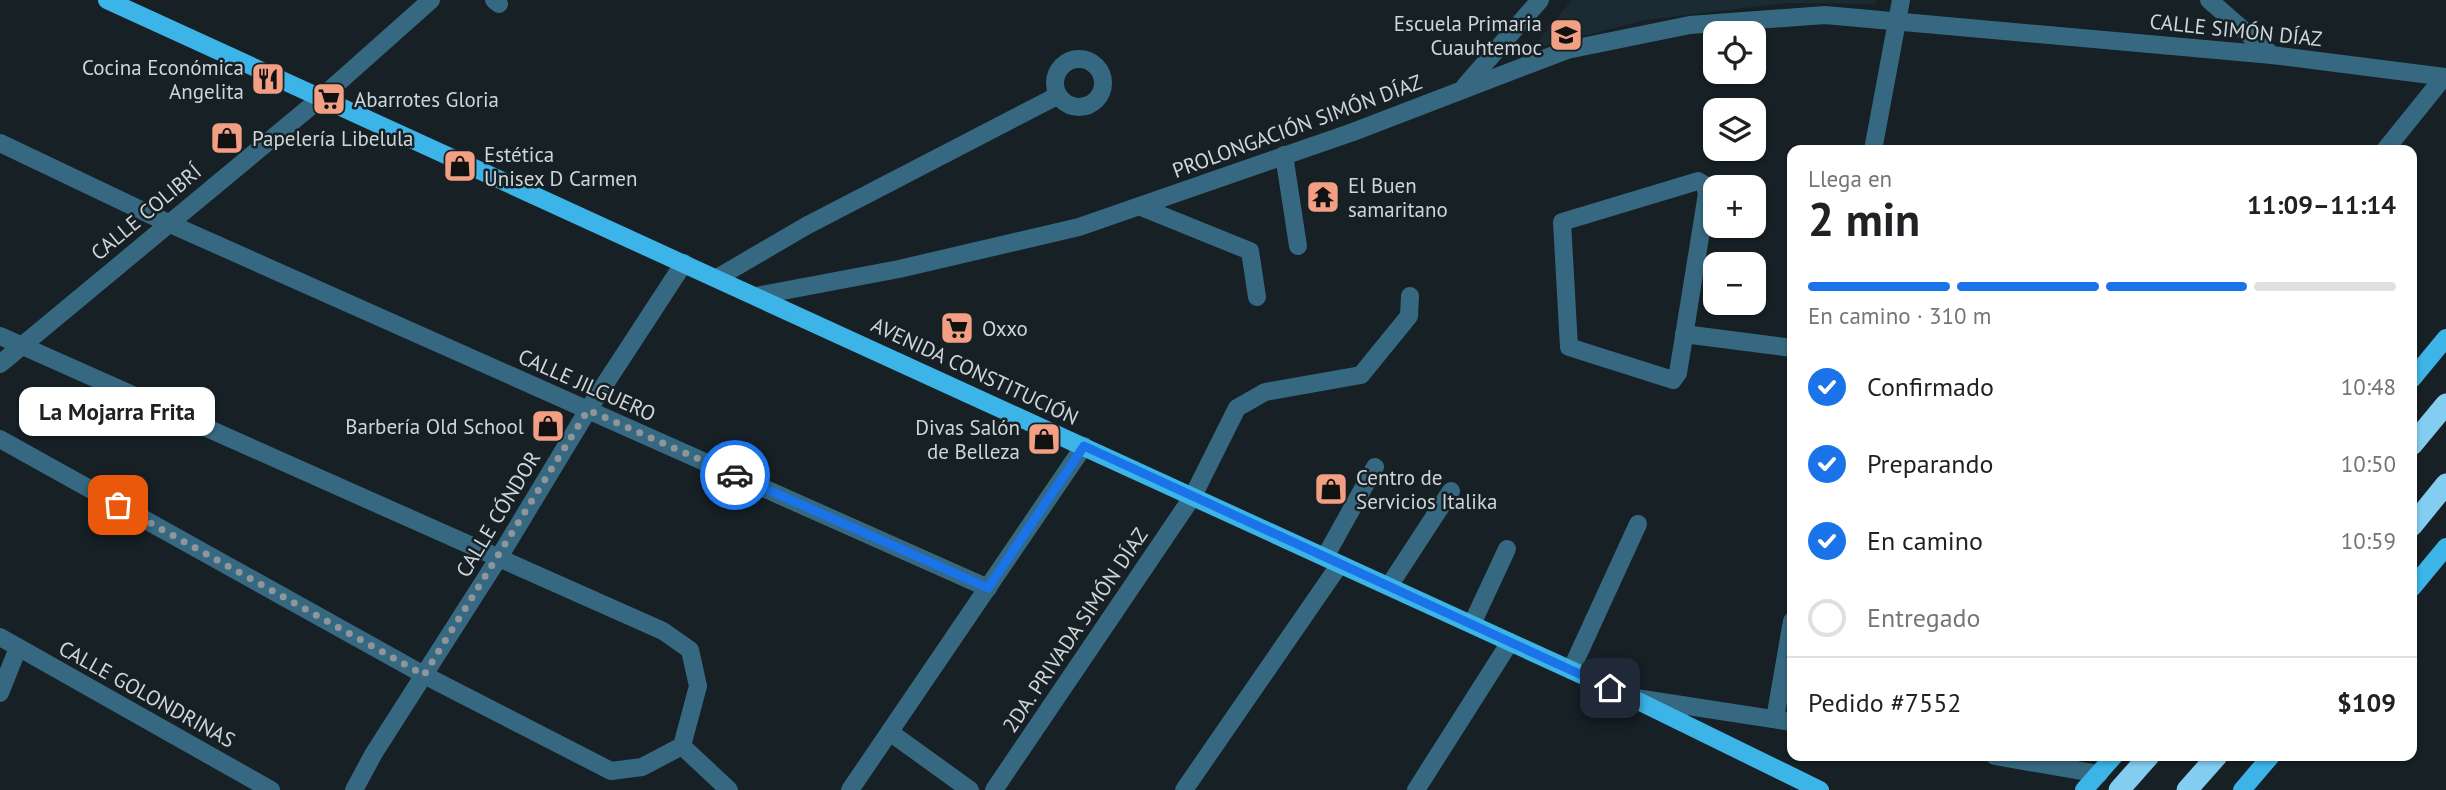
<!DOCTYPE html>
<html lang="es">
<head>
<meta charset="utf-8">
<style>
  body { margin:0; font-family:"PT Sans",sans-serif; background:#f2f2f2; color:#202124; height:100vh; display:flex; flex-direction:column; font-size:26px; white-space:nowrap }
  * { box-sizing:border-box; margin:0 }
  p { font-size:23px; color:#757577 }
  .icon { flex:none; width:38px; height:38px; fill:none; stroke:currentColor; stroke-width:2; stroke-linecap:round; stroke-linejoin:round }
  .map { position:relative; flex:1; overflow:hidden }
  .side { position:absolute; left:1787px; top:145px; width:630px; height:616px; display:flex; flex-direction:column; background:#fff; border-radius:14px; box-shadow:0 2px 5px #0004 }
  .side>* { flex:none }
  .buttons { position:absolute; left:1703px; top:21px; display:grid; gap:14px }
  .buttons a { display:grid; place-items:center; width:63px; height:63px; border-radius:14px; background:#fff; box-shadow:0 2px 5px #0004; font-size:35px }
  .pin { position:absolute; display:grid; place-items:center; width:60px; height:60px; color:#fff; margin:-30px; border-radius:14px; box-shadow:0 4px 10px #0006 }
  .courier { position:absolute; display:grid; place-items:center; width:70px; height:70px; margin:-35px; border:5px solid #1a73e8; border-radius:50%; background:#fff; color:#222; box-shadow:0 2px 9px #0007 }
  .bubble { position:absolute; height:49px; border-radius:14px; background:#fff; box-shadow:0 2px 5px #0004; font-size:23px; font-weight:800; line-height:49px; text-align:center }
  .overview em { font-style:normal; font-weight:800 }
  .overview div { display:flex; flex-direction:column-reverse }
  .overview { display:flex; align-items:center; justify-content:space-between; height:119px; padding:0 21px }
  h1 { font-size:46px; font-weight:800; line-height:52px }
  .bar { display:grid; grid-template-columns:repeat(4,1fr); gap:10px 7px; align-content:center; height:84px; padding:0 21px }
  .bar i { height:9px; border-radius:5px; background:#e0e0e0 }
  .bar .on { background:#1a73e8 }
  .bar p { grid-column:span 4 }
  .line { display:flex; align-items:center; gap:18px; padding:0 21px; border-top:2px solid #e0e0e0 }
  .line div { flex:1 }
  ol { padding:0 21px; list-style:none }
  li { display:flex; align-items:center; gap:21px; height:77px }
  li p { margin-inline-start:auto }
  li .icon { padding:7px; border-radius:50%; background:#1a73e8; color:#fff; stroke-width:4 }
  li:last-child { color:#757577 }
  li i { width:38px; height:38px; border:4px solid #e0e0e0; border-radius:50% }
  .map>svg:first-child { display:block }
  .built { fill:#1b2b34 }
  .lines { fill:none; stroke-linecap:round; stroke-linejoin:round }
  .minor { stroke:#366981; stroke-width:18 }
  .major { stroke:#3cb4e7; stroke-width:18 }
  .highway { stroke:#83cdf1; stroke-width:21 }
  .done { stroke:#8e969a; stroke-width:7; stroke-dasharray:0 12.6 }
  .route { stroke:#1a73e8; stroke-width:9 }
  .labels { text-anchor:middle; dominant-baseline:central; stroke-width:5; stroke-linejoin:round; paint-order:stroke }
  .poi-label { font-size:21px; fill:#cfd6d9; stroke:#162025; text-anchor:start }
  .street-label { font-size:21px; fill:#cfd6d9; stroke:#162025 }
</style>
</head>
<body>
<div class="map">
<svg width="2446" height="790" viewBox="0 0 2446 790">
  <rect width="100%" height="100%" fill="#162025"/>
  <path class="built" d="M1572,0h304l-1,4 -88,-1 -142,17 -113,29z"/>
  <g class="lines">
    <g class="minor">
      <path d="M494,0l5,4"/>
      <path d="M2209,0l63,55"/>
      <circle cx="1079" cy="83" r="24"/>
      <path d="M1465,86l75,-86"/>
      <path d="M0,143l168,80 820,365"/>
      <path d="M1873,150l28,-150"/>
      <path d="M2385,150l59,-73"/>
      <path d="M1284,155l14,91"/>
      <path d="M1698,181l7,4 2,9 -29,179 -5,7 -104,-33 -7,-125z"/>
      <path d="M1141,207l109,44 7,46"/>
      <path d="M717,278l89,-52 251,-130"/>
      <path d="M756,296l143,-27 180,-42 274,-95 214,-82 123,-25 135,-10 447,40 174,22"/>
      <path d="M1684,334l108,14"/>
      <path d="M0,336l663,295 27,19 8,36 -16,60 -40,21 -31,4 -187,-96 -424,-236"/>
      <path d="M0,364l322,-267 109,-97"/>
      <path d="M1325,557l50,-90"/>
      <path d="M1389,586l62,-95"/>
      <path d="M1472,624l35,-75"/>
      <path d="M0,637l271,153"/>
      <path d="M1571,670l67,-146"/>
      <path d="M0,693l18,-45"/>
      <path d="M1636,698l156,24"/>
      <path d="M1775,719l17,-98"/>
      <path d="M891,733l79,57"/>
      <path d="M682,746l47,44"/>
      <path d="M1995,756l104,18"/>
      <path d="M354,790l20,-37 124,-194 90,-149 96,-147"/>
      <path d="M850,790l234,-344"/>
      <path d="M994,790l199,-294 44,-88 28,-16 96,-17 48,-59 1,-20"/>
      <path d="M1184,790l156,-226"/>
      <path d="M1416,790l94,-148"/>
    </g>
    <g class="major">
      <path d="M107,0l1523,697 190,93"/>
      <path d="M2412,379l34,-41"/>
      <path d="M2412,588l34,-41"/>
      <path d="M2084,790l30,-34"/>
      <path d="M2242,790l29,-34"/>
    </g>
    <g class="highway">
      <path d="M2412,445l34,-41"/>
      <path d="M2412,526l34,-42"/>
      <path d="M2119,790l30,-34"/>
      <path d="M2187,790l30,-34"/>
    </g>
  </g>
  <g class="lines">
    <path class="done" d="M118,505l306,170 164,-265 147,65"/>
    <path class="route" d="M735,475l253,113 96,-142 526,242"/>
  </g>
  <defs>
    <symbol id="school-square" viewBox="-11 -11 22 22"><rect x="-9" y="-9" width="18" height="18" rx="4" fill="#f39f84" stroke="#162025"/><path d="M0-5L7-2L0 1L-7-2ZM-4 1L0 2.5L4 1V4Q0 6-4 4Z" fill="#111"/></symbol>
    <symbol id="restaurant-square" viewBox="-11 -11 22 22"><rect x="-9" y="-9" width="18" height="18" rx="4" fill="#f39f84" stroke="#162025"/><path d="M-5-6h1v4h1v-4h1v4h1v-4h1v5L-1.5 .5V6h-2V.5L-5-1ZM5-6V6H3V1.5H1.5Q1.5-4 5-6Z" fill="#111"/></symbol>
    <symbol id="supermarket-square" viewBox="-11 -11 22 22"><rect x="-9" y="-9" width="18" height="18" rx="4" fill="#f39f84" stroke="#162025"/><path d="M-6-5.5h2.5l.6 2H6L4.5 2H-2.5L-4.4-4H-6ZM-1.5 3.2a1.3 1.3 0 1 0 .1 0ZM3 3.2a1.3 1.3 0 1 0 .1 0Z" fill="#111"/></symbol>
    <symbol id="shop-square" viewBox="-11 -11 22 22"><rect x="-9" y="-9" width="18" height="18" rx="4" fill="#f39f84" stroke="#162025"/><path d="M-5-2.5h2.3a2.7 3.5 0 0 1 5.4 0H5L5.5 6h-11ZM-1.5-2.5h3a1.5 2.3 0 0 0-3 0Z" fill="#111"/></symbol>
    <symbol id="temple-square" viewBox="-11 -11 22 22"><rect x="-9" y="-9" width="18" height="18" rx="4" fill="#f39f84" stroke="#162025"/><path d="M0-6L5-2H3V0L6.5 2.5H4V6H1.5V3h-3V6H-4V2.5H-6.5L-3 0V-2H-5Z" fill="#111"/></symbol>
  </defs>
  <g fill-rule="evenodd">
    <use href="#school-square" x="1547" y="16" width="38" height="38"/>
    <use href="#restaurant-square" x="249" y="60" width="38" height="38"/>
    <use href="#supermarket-square" x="310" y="80" width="38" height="38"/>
    <use href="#shop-square" x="208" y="119" width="38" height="38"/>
    <use href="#shop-square" x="441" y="147" width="38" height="38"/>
    <use href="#temple-square" x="1304" y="178" width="38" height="38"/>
    <use href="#supermarket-square" x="938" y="309" width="38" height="38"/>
    <use href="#shop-square" x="529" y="407" width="38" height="38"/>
    <use href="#shop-square" x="1025" y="420" width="38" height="38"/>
    <use href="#shop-square" x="1312" y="470" width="38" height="38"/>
  </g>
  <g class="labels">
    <g class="poi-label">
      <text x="1542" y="23" text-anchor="end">Escuela Primaria<tspan x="1542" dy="24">Cuauhtemoc</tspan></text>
      <text x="244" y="67" text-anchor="end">Cocina Económica<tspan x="244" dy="24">Angelita</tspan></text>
      <text x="354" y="99">Abarrotes Gloria</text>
      <text x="252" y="138">Papelería Libelula</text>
      <text x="484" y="154">Estética<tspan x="484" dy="24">Unisex D Carmen</tspan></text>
      <text x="1348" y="185">El Buen<tspan x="1348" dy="24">samaritano</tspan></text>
      <text x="982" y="328">Oxxo</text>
      <text x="524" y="426" text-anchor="end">Barbería Old School</text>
      <text x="1020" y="427" text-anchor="end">Divas Salón<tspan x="1020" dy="24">de Belleza</tspan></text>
      <text x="1356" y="477">Centro de<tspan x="1356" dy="24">Servicios Italika</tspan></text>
    </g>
    <g class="street-label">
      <text transform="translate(2236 30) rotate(6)">CALLE SIMÓN DÍAZ</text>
      <text transform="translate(1297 126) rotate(-20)">PROLONGACIÓN SIMÓN DÍAZ</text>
      <text transform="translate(146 212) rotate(-40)">CALLE COLIBRÍ</text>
      <text transform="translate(975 371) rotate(25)">AVENIDA CONSTITUCIÓN</text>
      <text transform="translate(587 385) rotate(24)">CALLE JILGUERO</text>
      <text transform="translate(498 514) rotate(-59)">CALLE CÓNDOR</text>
      <text transform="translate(1075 630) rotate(-56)">2DA. PRIVADA SIMÓN DÍAZ</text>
      <text transform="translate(147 694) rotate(29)">CALLE GOLONDRINAS</text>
    </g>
  </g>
</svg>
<div class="buttons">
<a><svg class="icon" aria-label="locate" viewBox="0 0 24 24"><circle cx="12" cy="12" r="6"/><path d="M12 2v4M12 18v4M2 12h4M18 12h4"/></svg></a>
<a><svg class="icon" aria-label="layers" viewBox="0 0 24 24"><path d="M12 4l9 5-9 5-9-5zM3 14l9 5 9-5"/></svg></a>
<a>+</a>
<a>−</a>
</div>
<div class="pin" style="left:118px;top:505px;background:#ea580c"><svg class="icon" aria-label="bag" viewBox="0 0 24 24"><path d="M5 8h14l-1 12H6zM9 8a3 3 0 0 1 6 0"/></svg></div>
<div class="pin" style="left:1610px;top:688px;background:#1f2937"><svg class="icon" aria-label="home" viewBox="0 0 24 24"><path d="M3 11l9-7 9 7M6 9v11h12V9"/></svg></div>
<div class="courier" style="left:735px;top:475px"><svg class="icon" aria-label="car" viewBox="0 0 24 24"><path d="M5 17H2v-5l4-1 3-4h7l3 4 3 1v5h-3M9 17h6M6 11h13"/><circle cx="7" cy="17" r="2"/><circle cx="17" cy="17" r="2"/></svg></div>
<div class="bubble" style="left:19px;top:387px;width:196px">La Mojarra Frita</div>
<section class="side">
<div class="overview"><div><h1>2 min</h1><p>Llega en</p></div><em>11:09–11:14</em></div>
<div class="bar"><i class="on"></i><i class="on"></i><i class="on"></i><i></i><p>En camino · 310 m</p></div>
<ol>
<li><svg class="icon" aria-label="check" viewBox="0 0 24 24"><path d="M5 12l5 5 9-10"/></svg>Confirmado<p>10:48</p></li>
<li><svg class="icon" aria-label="check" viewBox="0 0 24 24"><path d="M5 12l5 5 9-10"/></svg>Preparando<p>10:50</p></li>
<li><svg class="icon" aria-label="check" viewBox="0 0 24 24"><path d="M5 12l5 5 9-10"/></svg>En camino<p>10:59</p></li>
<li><i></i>Entregado</li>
</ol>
<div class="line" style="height:91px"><div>Pedido #7552</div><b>$109</b></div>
</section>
</div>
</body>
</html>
